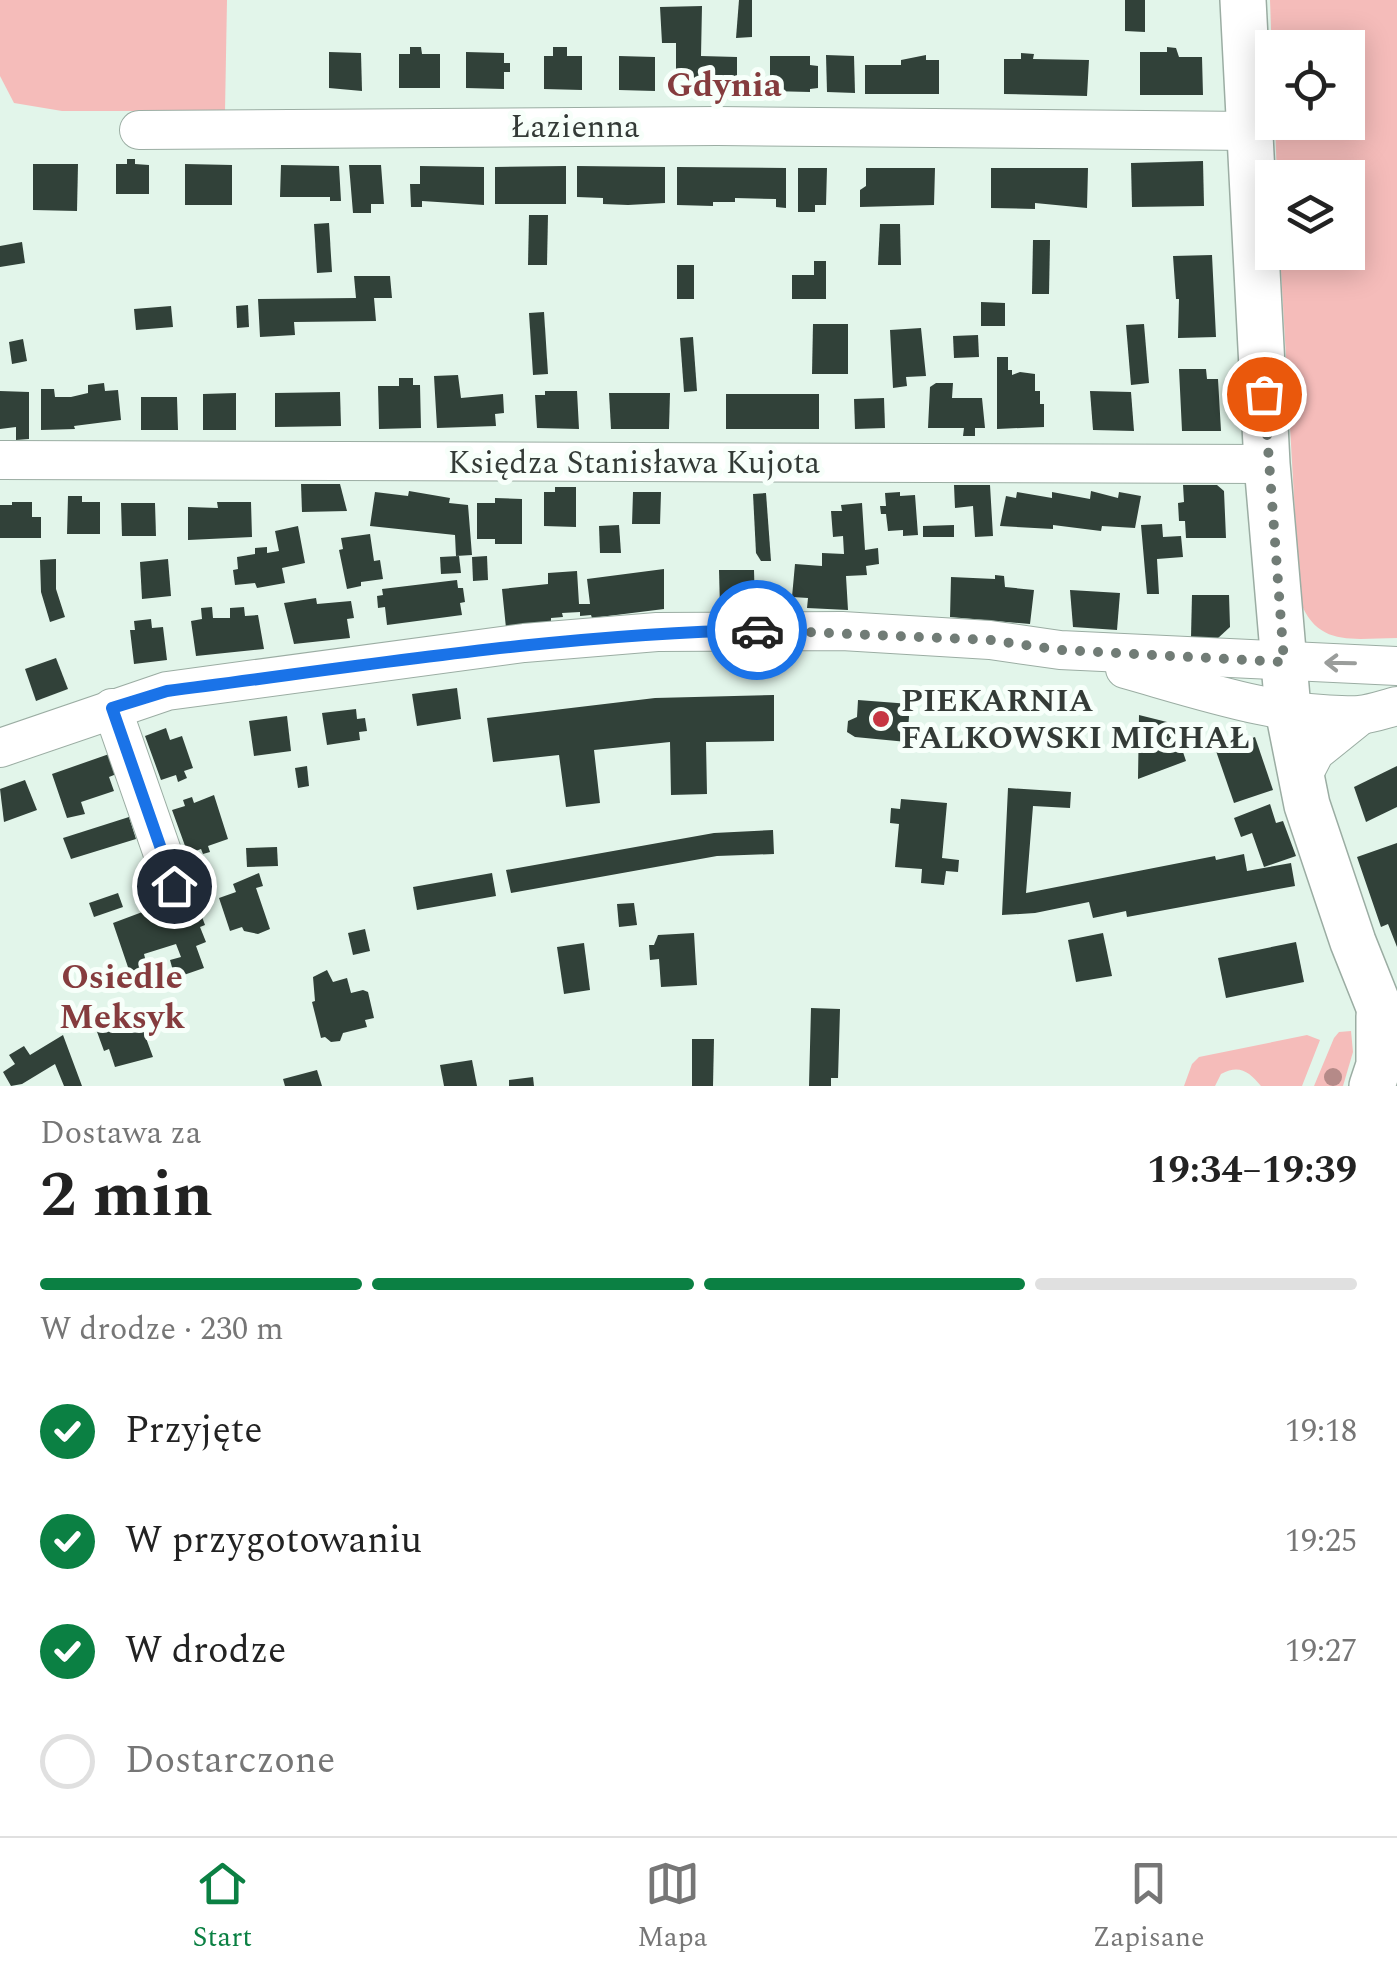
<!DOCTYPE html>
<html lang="pl">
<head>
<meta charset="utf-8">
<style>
  body { margin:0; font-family:Spectral,serif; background:#f2f2f2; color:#222; height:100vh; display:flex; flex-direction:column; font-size:38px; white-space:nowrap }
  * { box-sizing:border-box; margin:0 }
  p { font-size:32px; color:#767676 }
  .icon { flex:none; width:55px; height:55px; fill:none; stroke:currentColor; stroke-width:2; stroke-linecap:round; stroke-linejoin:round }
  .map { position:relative; height:1086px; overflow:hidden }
  .panel { display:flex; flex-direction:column; background:#fff; flex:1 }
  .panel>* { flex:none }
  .fabs { position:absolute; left:1255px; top:30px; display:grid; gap:20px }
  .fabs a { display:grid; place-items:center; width:110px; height:110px; border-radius:0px; background:#fff; box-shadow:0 5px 25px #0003; font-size:50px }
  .pin { position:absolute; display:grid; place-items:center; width:85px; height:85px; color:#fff; margin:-42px; border:5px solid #fff; border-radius:50%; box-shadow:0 2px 10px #0007 }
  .courier { position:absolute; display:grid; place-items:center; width:100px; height:100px; margin:-50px; border:8px solid #1a73e8; border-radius:50%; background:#fff; color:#222; box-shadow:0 2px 12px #0007 }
  .overview em { font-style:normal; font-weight:700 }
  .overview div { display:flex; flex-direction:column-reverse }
  .overview { display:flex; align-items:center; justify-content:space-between; height:170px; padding:0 40px }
  h1 { font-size:65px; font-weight:700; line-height:75px }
  .bar { display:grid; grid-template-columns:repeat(4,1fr); gap:15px 10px; align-content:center; height:120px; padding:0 40px }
  .bar i { height:12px; border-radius:8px; background:#e0e0e0 }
  .bar .active { background:#0b8043 }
  .bar p { grid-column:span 4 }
  ol { padding:0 40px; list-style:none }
  li { display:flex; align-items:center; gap:30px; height:110px }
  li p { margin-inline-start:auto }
  li .icon { padding:10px; border-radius:50%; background:#0b8043; color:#fff; stroke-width:4 }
  li:last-child { color:#767676 }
  li i { width:55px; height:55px; border:5px solid #e0e0e0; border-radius:50% }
  .tab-bar { display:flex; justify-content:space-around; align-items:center; height:140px; border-top:2px solid #e0e0e0; background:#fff; font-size:28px; color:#767676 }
  .tab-bar a { display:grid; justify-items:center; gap:5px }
  .tab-bar .active { color:#0b8043 }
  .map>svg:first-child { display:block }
  .green { fill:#f5bcba }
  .building { fill:#314139 }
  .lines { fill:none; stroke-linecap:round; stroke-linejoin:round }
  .minor-casing { stroke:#9bada3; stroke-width:40 }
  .major-casing { stroke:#9bada3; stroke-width:48 }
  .minor { stroke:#fff; stroke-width:38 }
  .major { stroke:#fff; stroke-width:45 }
  .tree { fill:#b58a88 }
  .oneway { stroke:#9a9d9b }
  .done { stroke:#717c76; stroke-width:10; stroke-dasharray:0 18 }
  .route { stroke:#1a73e8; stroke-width:12 }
  .poi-dot { fill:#c63642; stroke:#f7fffa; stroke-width:4 }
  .labels { text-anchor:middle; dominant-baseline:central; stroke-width:10; stroke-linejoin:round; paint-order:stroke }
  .street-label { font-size:32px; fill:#343b37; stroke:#f7fffa }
  .poi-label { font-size:32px; font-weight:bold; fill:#343b37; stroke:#f7fffa; text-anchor:start }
  .neighbourhood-label { font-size:35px; font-weight:bold; fill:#853c3e; stroke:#f7fffa }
</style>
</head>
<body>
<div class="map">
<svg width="1397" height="1086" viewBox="0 0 1397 1086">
  <rect width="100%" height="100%" fill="#e2f5ea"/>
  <g class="green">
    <path d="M0,0h227l-2,111h-163l-48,-8 -14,-27z"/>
    <path d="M1270,0h127v638c-43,0 -79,10 -97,-37l-20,-348 68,-1v-74l-71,-1 -2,-54 73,-1v-74h-76v10z"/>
    <path d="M1351,1031l2,21 -10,34h-29l20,-48 5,-6z"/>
    <path d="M1307,1035l13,5 -18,46h-41c-12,-14 -21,-22 -40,-12l-6,12h-31l8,-22 7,-7z"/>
  </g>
  <g class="building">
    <path d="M739,0h13v37l-16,1z"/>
    <path d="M1125,0h20v32l-20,-1z"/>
    <path d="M702,6l-1,50 36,1v36h-55l1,-17h-7v-33h-14l-2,-36z"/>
    <path d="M410,47h11l1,7h18v34h-41v-34h11z"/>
    <path d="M553,47h14v9h15v34l-38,-1v-33h9z"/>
    <path d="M1167,47l9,1 3,9h23l1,38h-63v-43h27z"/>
    <path d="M329,52l32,1 1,38 -33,-3z"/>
    <path d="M466,52l38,1v10h6v9h-6v17l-38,-1z"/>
    <path d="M1021,53l13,1 -1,5 56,1 -2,36 -83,-2v-35h17z"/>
    <path d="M826,55l28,1 1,37 -28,-1z"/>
    <path d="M926,55v5h13v34h-74v-29h36v-5z"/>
    <path d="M619,56l36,1v34l-36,-1z"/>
    <path d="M770,56h40v9l8,1v22l-8,1v3l-40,-1z"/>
    <path d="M127,159h8v5l14,1v29h-33v-30h11z"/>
    <path d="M1203,161l1,45 -72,1 -1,-44z"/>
    <path d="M33,164h45l-1,47 -44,-1z"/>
    <path d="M185,164l47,1v40h-47z"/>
    <path d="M281,165l58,1 2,35h-11v-4h-50z"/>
    <path d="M349,165h32l3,39h-13v9h-18z"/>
    <path d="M420,166l64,1v38l-62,-4v6h-11l-1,-23h10z"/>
    <path d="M566,166v38h-71v-37z"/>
    <path d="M577,166l88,1v36l-37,2 -25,-1v-6l-26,-1z"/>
    <path d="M677,167l109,1v40l-10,-1v-8l-41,-1v4h-22v4l-36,-1z"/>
    <path d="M798,168h29l-1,37h-11v7h-17z"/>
    <path d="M866,168h69l-1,37 -74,2v-17l6,-4z"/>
    <path d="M991,168h97l-1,40 -52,-5v6l-44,-1z"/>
    <path d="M529,215h19l-1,50h-19z"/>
    <path d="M329,223l3,49 -15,1 -3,-49z"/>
    <path d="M880,224h20l1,41h-23z"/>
    <path d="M1033,240h17l-1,54h-17z"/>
    <path d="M22,242l3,21 -25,4v-21z"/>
    <path d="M1212,255l4,82 -38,1 1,-39h-3l-3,-43z"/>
    <path d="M814,261h12v38h-34v-24h22z"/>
    <rect x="677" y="265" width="17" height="34"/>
    <path d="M354,276h36l2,22h-18l2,23 -82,1 1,13 -35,2 -2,-38 98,-1z"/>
    <path d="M981,302l24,1v23h-24z"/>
    <path d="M248,305l1,22 -12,1 -1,-22z"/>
    <path d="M171,306l2,21 -37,3 -2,-21z"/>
    <path d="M544,312l4,62 -15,1 -4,-62z"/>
    <path d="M813,324h35v50h-36z"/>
    <path d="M1144,324l5,59 -18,2 -5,-60z"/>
    <path d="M921,328l5,48 -20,1 1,9 -14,2 -3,-58z"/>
    <path d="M978,335l1,22 -25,1 -1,-22z"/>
    <path d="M693,337l4,54 -13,1 -4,-54z"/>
    <path d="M23,339l4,22 -15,3 -3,-22z"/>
    <path d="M997,357h11v13h4v5l8,-3 15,2v17h5v13h4v23l-47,2z"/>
    <path d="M1179,369h27l1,10h11l3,52h-39z"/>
    <path d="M458,375l3,23 42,-4 1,19 -9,1 1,12 -59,2 -3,-52z"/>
    <path d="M399,378h14v7h7l1,43 -42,1 -1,-43h21z"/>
    <path d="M104,383l1,8 13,-1 3,30 -47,6 1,3 -34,1v-41h13l1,8h16l17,-4v-8z"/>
    <path d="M936,383h17l-1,15h30l3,30h-10v8h-12l1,-8h-36l2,-41z"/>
    <path d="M0,391l29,1v47l-13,1v-13l-16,2z"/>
    <path d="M545,391h32l2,38 -42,-1 -2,-33h10z"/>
    <path d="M1090,391l41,1 3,39 -41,-1z"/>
    <path d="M340,392l1,34 -66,1v-34z"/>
    <path d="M236,393v37h-33v-36z"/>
    <path d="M609,393h61l-1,36h-58z"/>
    <rect x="726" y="394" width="93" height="35"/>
    <path d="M141,397h36l1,33h-37z"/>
    <path d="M884,398l1,30 -30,1 -1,-30z"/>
    <path d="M301,484h39l7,27 -45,1z"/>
    <path d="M954,485h36l3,51 -18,1 -2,-31 -18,2z"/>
    <path d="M1183,485h34l7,6 2,47h-40l-1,-17h-6l-1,-18 6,-1z"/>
    <path d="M555,487h21v40l-32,-1v-34h11z"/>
    <path d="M409,491l41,7 -1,5 19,2 4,50 -16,1 -1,-21 -85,-9 5,-34 33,4z"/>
    <path d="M1091,491l27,7 1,-6 22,4 -6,32 -33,-2 -1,5 -48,-6v4l-53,-3 6,-30 10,2 1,-6 35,6v-6l38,7z"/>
    <path d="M633,492h28l-1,32h-28z"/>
    <path d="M900,492v4l15,-1 3,40 -15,1v-6l-15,1 -2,-17h-5l-1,-8h6l-1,-13z"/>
    <path d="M766,493l5,68h-10l-5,-8 -3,-59z"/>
    <path d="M68,496h14v6h18v32h-33z"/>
    <path d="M495,498l27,1v45h-27v-5h-18v-36h18z"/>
    <path d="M12,502h20v15h9v21h-41v-33h12z"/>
    <path d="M217,502h34l1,35 -64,3v-33l30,1z"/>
    <path d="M121,503h34l1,33h-34z"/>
    <path d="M862,503l3,47 13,-2 1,16 -13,2 1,9 -21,1 2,34 -41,-2 1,-10 -16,-1 3,-33 27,2v-13l22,1 -1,-18 -10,1 -2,-26h11l-1,-6z"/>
    <path d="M1162,524l1,13 18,-1 2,21 -26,2 2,35h-12l-6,-69z"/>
    <path d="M619,525l2,28h-21l-1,-27z"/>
    <path d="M954,525v12h-31v-11z"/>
    <path d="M298,526l7,37 -23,5 3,15 -28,5 -2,-5 -20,2 -2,-15 5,-1 -1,-12 18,-3v-6l12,-1v6l12,-2 -4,-20z"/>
    <path d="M370,534l4,27 6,-1 3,19 -22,3v4l-14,3 -8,-39 4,-1 -2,-11z"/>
    <path d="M459,556l2,17 -20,1 -1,-17z"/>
    <path d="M487,556l1,24 -15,1 -1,-24z"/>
    <path d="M56,559v30l9,28 -15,5 -9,-30 -1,-32z"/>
    <path d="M168,559l3,37 -29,3 -2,-37z"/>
    <path d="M664,569v40l-72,9 -1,-3 -11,1v-4l-18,1 1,4 -12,1v5l-45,5 -4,-39 46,-5v-11l29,-2 2,33h11l-3,-25z"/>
    <path d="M719,570h35l1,37 -35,1z"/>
    <path d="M995,575l9,1 1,11 29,3 -4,34 -80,-7 1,-40 44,2z"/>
    <path d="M457,580l1,8h5l2,14 -5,1 2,12 -75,10 -2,-18 -7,1 -1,-12 6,-1 -1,-6z"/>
    <path d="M1070,590l50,3 -3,37 -44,-3z"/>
    <path d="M1192,595h37l1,32 -13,12 -26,-2z"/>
    <path d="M316,598l1,6 34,-3 3,17 -7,1 3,19 -56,6 -10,-41z"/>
    <path d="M212,607l1,11h17v-10l14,-1 1,9 13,-1 6,34 -68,7 -5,-35 11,-2 -1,-11z"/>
    <path d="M151,619l1,9 11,-1 4,33 -33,4 -4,-34h5l-1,-9z"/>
    <path d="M56,658l12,31 -32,12 -11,-32z"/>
    <path d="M457,688l4,31 -44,7 -5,-32z"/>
    <path d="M774,695v46l-68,1 1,52 -36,1 -1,-53 -76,8 6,53 -34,4 -7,-52 -66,7 -6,-44 168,-20z"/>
    <path d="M858,700l52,4 -3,38 -52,-5 -8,-5 1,-11 9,-4z"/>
    <path d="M356,709l1,10 8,-1 2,13 -8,1 1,8 -33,5 -5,-32z"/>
    <path d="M1139,715l56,14 -6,21 -6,2 3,9 -48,18z"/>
    <path d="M287,716l4,35 -37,5 -5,-35z"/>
    <path d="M166,728l4,12 12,-4 11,32 -9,3 3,7 -9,4 -2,-7 -15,5 -16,-44z"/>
    <path d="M1255,737l18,53 -39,13 -18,-52z"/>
    <path d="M112,753l7,20 -10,4 5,14 -33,11 4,12 -18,4 -15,-44z"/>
    <path d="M307,766l2,20 -11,2 -3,-20z"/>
    <path d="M1397,766v41l-31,15 -12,-35z"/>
    <path d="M25,780l12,30 -33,12 -4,-33z"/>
    <path d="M1008,788l63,4 -1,16 -37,-2 -7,87 189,-37 1,4 28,-6 3,17 44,-8 4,23 -168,31 -1,-6 -33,7 -4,-16 -54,11 -33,2z"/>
    <path d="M214,795l14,44 -20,7 2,6 -7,2 -2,-5 -13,5 -16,-44 13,-4 -2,-6 9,-3 2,6z"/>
    <path d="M901,799l46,4 -5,55 17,2 -1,12 -12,-1 -2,14 -23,-2 1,-14 -27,-2 4,-43 -9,-1 1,-15 9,1z"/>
    <path d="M1270,804l6,19 7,-2 13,35 -32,11 -12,-34 -11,4 -7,-19z"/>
    <path d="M129,817l7,22 -65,20 -8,-21z"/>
    <path d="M773,830l1,24 -57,2 -206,37 -5,-23 208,-37z"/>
    <path d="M1397,843v104l-9,-23 -7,3 -24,-70z"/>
    <path d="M277,847l1,19 -31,1 -1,-19z"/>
    <path d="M259,873l4,13 -7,2 14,41 -12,5 -14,-3 -2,-4 -12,4 -11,-33 17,-6 -3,-8z"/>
    <path d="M492,873l4,23 -79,14 -4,-23z"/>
    <path d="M118,893l5,14 -29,10 -5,-14z"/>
    <path d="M634,903l3,22 -18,2 -2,-23z"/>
    <path d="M198,906l7,19 -5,2 6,15 -10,4 8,22 -29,10 -5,-18 11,-3 -5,-13 -32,10 4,16 -17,6 -18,-53 32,-12 9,9 29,-12 1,3z"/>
    <path d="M365,929l5,22 -17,4 -5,-22z"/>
    <path d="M694,933l3,52 -36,2 -2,-28 -9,1 -1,-15h5l4,-10z"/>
    <path d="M1103,933l9,43 -36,6 -8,-42z"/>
    <path d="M1296,942l8,40 -78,16 -8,-40z"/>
    <path d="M584,943l6,47 -26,4 -7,-47z"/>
    <path d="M327,970l6,12 14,-4 4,15 12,-3 5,2 6,26 -9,2 2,7 -24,6 -3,8 -9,1 -6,-5 -4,1 -9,-36 3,-1 -2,-24z"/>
    <path d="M811,1008l29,1 -2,69h-7v8h-22z"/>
    <path d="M136,1011l17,46 -38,10 -6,-18 -5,2 -8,-22z"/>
    <path d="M63,1035l19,51h-18l-9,-22 -33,20 -11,2 -8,-14 12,-8 -6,-9 15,-9 6,9z"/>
    <path d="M692,1039h22l-1,47h-21z"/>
    <path d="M472,1060l5,26h-33l-4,-21z"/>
    <path d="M317,1070l5,16h-37l-2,-7z"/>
    <path d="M533,1077l1,9h-25v-6z"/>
  </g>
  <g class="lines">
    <defs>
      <g id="minor">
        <path d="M139,130l578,-4 533,5"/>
        <path d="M0,460l1267,4"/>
        <path d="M1125,669c75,21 156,49 234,46 13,-1 26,-6 38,-9"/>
        <path d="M112,708l62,178"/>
        <path d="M0,748l167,-57 357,-48 133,-11 185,-1 148,9 70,10 337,16"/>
        <path d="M1301,779l14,-27 46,-37"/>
      </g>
      <g id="major">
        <path d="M1243,0l24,464 21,246 19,95 46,137 44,110"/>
        <path d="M1372,1086l7,-21v-49"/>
      </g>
    </defs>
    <use href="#minor" class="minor-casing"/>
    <use href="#major" class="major-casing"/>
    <use href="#minor" class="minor"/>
    <use href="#major" class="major"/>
  </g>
  <circle class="tree" cx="1333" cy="1077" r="9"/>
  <defs><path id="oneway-shaft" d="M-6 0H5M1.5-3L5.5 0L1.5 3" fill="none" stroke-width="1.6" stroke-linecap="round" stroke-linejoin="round" transform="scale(2.5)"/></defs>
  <use class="oneway" href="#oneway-shaft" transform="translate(1340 663) rotate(-179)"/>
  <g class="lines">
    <path class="done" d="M757,630l233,10 70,10 224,12 -20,-268"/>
    <path class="route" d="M174,886l-62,-178 55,-17c197,-25 391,-57 590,-61"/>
  </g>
  <circle class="poi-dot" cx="881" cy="719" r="10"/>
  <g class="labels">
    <g class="street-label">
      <text x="575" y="127">Łazienna</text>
      <text x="634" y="463">Księdza Stanisława Kujota</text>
    </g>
    <g class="poi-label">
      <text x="901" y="701">PIEKARNIA<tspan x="901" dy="37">FALKOWSKI MICHAŁ</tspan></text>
    </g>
    <g class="neighbourhood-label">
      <text x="724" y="85">Gdynia</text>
      <text x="122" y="977">Osiedle<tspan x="122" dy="40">Meksyk</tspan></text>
    </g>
  </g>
</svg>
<div class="fabs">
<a><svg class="icon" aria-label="locate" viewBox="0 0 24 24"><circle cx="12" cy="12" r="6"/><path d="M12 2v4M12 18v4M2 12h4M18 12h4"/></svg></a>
<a><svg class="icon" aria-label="layers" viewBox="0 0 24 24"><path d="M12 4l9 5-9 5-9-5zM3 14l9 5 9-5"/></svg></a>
</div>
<div class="pin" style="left:1264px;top:394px;background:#ea580c"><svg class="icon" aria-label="bag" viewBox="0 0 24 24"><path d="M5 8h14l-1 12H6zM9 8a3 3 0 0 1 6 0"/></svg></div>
<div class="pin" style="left:174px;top:886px;background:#1f2937"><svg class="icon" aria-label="home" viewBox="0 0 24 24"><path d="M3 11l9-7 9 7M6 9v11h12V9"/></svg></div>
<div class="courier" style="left:757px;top:630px"><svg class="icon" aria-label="car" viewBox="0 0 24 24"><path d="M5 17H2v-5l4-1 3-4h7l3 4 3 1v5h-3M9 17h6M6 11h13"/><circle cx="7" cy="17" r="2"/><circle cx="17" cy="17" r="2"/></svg></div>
</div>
<section class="panel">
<div class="overview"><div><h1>2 min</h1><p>Dostawa za</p></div><em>19:34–19:39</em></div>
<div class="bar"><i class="active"></i><i class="active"></i><i class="active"></i><i></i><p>W drodze · 230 m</p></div>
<ol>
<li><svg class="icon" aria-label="check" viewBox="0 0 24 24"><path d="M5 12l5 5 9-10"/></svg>Przyjęte<p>19:18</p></li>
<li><svg class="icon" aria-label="check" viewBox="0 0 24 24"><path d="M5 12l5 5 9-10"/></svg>W przygotowaniu<p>19:25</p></li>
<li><svg class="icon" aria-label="check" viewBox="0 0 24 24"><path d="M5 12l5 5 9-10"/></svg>W drodze<p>19:27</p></li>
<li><i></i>Dostarczone</li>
</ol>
</section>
<nav class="tab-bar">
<a class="active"><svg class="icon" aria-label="home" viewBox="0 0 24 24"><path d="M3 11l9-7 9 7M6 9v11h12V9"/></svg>Start</a>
<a><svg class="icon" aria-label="map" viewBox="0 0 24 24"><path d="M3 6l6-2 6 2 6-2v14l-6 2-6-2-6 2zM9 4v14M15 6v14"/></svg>Mapa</a>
<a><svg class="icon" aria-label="saved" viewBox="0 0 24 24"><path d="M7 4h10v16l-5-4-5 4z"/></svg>Zapisane</a>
</nav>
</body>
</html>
